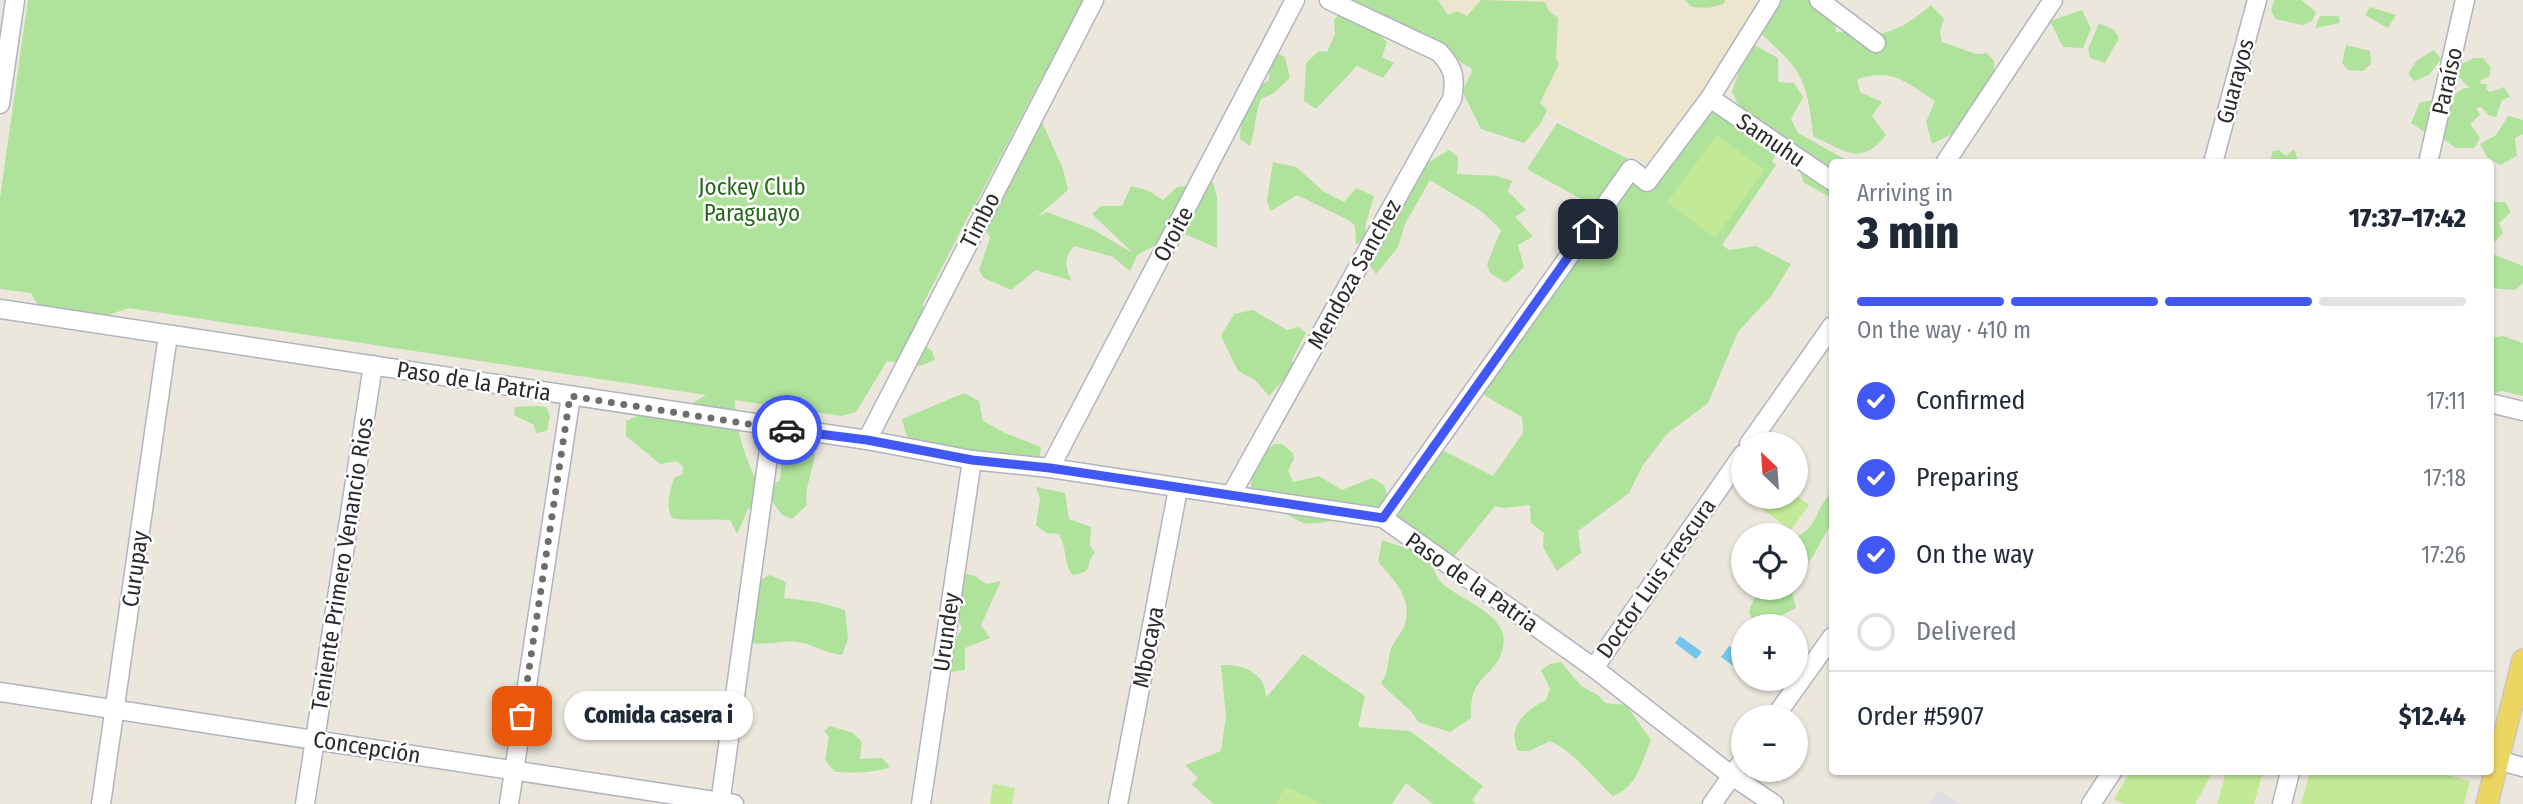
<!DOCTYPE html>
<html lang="en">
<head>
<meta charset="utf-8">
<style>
  body { margin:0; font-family:"Fira Sans Condensed",sans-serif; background:#f2f2f3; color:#1f2937; height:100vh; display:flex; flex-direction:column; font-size:26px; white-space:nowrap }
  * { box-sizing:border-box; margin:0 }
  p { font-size:23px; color:#747a83 }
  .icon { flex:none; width:38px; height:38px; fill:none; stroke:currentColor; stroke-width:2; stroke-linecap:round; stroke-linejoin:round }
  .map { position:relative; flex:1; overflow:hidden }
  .panel { position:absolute; left:1829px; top:159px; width:665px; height:616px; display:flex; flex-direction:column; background:#fff; border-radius:7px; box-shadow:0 2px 5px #0004 }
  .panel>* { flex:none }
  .needle { width:46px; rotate:335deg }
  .fabs { position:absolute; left:1731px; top:432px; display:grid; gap:14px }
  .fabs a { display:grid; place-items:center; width:77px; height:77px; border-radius:50%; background:#fff; box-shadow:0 2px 5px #0004; font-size:35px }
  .pin { position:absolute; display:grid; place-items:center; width:60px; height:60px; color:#fff; margin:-30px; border-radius:14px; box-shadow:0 4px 10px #0006 }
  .courier { position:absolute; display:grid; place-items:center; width:70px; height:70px; margin:-35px; border:5px solid #4158f5; border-radius:50%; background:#fff; color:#222; box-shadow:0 2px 9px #0007 }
  .bubble { position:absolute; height:49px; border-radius:24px; background:#fff; box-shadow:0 2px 5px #0004; font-size:23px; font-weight:800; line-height:49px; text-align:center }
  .head em { font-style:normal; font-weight:800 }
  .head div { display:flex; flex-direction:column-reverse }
  .head { display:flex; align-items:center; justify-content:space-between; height:119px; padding:0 28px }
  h1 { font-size:46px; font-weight:800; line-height:52px }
  .bar { display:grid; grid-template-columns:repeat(4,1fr); gap:10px 7px; align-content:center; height:84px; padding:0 28px }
  .bar i { height:9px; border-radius:5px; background:#e0e1e3 }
  .bar .on { background:#4158f5 }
  .bar p { grid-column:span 4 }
  .line { display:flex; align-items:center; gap:18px; padding:0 28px; border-top:2px solid #e0e1e3 }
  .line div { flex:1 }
  ol { padding:0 28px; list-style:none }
  li { display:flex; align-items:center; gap:21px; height:77px }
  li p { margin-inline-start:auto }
  li .icon { padding:7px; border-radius:50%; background:#4158f5; color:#fff; stroke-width:4 }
  li:last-child { color:#747a83 }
  li i { width:38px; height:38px; border:4px solid #e0e1e3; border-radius:50% }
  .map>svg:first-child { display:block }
  .industrial { fill:#e0dee5 }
  .education { fill:#ede5cd }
  .green { fill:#afe29b }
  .pitch { fill:#c1e997 }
  .water { fill:#73c5ec }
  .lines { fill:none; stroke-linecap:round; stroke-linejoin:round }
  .minor-casing { stroke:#b1b3be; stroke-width:21 }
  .major-casing { stroke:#c8c8c8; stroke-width:24 }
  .minor { stroke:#fff; stroke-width:18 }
  .major { stroke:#edd562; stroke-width:21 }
  .done { stroke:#6f6d69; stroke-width:7; stroke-dasharray:0 12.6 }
  .route { stroke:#4158f5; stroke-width:9 }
  .labels { text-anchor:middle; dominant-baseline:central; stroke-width:5; stroke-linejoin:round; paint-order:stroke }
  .street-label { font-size:23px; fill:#2b2b2b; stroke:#fff }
  .park-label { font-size:23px; fill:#27671c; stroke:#fff }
</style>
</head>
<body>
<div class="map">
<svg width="2523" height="804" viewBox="0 0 2523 804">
  <rect width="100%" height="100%" fill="#ece7dd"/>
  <path class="industrial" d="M1939,790l22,14h-32z"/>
  <path class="education" d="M1440,0h323l-110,167 -125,-64 -38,-24z"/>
  <g class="green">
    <path d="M28,0h1055l-107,203 21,-14 25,-52 20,-15 21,47 5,21 -31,27 10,-5 45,17 41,24 -41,-39 9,-8h21l9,-20 16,4 16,10 14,-13 36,-5 4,16v50l-37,-16 -43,23 -7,16 -17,-14 -39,-11c-11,13 -9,21 -2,35l-36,-11 -25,20 -27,-12 -5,-8 11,-32 -16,-33 -51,99 5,17 -5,23 9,7 3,9 -15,6 -33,-5 -31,51 -15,4 -106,-16c-1,26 13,69 28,91l17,-11 2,-21 13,-10 19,-2c3,21 -11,37 -7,58l-15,14 -10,-4 -10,-14 -24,8 -11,25 -7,-14c-20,-2 -38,2 -58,-2 -7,-13 -2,-26 2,-40l8,-4 1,-7 -6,-6 -17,3 -34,-28v-15l13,-6 29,3 38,-23 -577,-87 -27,9 -58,-1 -13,-23 -31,-4v-91z"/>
    <path d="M1344,0h94l10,15 9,-4 10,5 14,-16 64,2 4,9 9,7 -2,41 3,5 -19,39 7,7 -6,13 -17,20 -43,-14 -19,-38 10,-19 -1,-4 -98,-53 5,19 9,8 -5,15 12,6 -11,15 -26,-12 -41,43 -12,-8 2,-38 13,-12 8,1 8,-18 -1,-14 15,-17z"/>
    <path d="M1685,0h40l-1,4 -16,4 -16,-1z"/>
    <path d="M1771,0h47l16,11 2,21c14,-1 26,2 40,2 20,-1 41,-17 55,-29l13,14 -4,13 2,10 34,12 11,-1 7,8 1,27 -8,12 -15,4 -18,29 -22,11 -6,-22 9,-21c-30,-19 -42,-33 -78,-22l3,13 22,10 -10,14 14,19c-25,32 -42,16 -73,1 -6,-63 -14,-67 -59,-109z"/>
    <path d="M2274,0h27l15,12 -4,9 -10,4 -26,-6 -5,-8z"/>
    <path d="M2370,7l26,8 -8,13 -23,-13z"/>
    <path d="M2082,10l9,19 -8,19 -20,-1 -13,-26z"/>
    <path d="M2320,16h19l1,7 -25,5z"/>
    <path d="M2099,23l15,7 5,8 -14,25 -15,-5 -2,-9z"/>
    <path d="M1749,42l29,16v24l16,1 9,14 -12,22 7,14 52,29 -18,1v35l-28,-15 -5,-13 -60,-63 -7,-16z"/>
    <path d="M2346,45l24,6 1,13 -8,7 -15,-1 -6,-7z"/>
    <path d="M2434,50l7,9 -12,16 -15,6 -6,-7 8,-13z"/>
    <path d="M1275,52l10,5 5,21 -16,15 -13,6c-7,17 -5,30 -11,47l-10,-7c0,-20 10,-50 29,-59v-18z"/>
    <path d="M2474,58h9l8,10 -2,9 -9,3 1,4h6l-1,5 4,3 14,-5 6,10 -8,3 -6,17 -6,-1 -9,-9 -5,1 4,7 -10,9 10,14 -6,10h-18l-16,-11 4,-28 10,-7v-7l10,-7h6l-16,-15 6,-3 -1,-5z"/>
    <path d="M2438,100l-10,34 -17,-11 9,-21z"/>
    <path d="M1709,103l68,49 -5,9 4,4 -54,80 7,5 27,-4 35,18 -19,31 -34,37 -30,71 -41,31 -24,31 -14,28 -51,38 3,22 -24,18 -14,-24 1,-14 -13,-10 -1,-18 -27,3 -8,-2 -43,53 -60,-38 50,-71 51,26 30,-43 -1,-16 -42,-24 126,-180 -79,-44 30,-46 95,48z"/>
    <path d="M2508,116l15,4v14l-8,4 2,18 -17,9 -13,-8 -7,-13 16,-9z"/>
    <path d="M2294,149l5,14h-30l4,-12 6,-1 7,6z"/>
    <path d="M1449,150l9,7 -1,17 40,2 15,5 -4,10 18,19 -11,7 18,19 -15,9 6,22 -18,16 -16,-10 -3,-9 14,-34 -20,-19 -51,-31 -25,44 -7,23 -22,27 -7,-10 7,-49 15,-8 26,-38z"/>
    <path d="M1273,162l23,5 27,24 21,11 12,-14 18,8 -8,27 -1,18 -9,3 -1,-18 -5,-5 -53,-26 -26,16 -4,-10z"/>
    <path d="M2490,202h15l6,10 -12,11 4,10 -13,14z"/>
    <path d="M2490,250l5,5 28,11v17l-8,7 -25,-2z"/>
    <path d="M1253,310l34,20 12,-3 7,6 -14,27 1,9 -24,27 -14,-16 -17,-9 -17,-35 13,-22z"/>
    <path d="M2503,336l20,7v53l-20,-5 -13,3v-56z"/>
    <path d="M964,393l15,8 4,20 22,12 36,14 -2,15 -125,-16 -8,-12 -4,-15z"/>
    <path d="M537,406l9,1 4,9 -3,15 -11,2 -2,-8 -20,-10 1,-8z"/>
    <path d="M1275,444h7l11,9 1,6 -6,11 5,12 26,-6 23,14 30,-12 12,7 4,13c-7,13 -74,31 -87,24 -16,-8 -31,-18 -49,-25 -4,-20 4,-42 23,-53z"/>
    <path d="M1036,487l29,6 4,26 22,8 -1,19 5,7c-12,12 2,18 -23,22 -9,-14 -5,-28 -13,-41l-13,-1 -10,-8 4,-26z"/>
    <path d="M1832,492v30l-19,34 -17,21v-40c22,-9 20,-31 36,-45z"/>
    <path d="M1382,540c12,5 35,9 45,18 6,5 8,17 13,23 17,19 72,33 63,67 -8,31 -34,25 -32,70l-21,14 -32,-10c-9,-17 -25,-24 -37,-39 8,-12 6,-18 9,-31 2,-10 12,-18 15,-28 8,-25 -12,-46 -27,-62z"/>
    <path d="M961,573l14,3 11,8 15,-3 -20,44 9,13 -25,10v22l-13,2 -4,-18 14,-26 -10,-21z"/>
    <path d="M770,575l16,7 -2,16 33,4 28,8 3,29 -6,16c-17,-2 -33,-12 -44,-13 -16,-2 -31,4 -46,1l-6,-26 16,-38z"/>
    <path d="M1769,588h22l5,20 -25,13 -3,5h-19l5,-3 -5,-10c4,-13 6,-22 20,-25z"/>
    <path d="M1303,654l62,42 -7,31 52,4 73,55 -11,14 3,4h-42l-27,-21 -14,21h-178l-22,-19 6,-7 -13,-13 36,-14 5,-35 -5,-51c23,-1 45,8 45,33z"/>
    <path d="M1561,662l20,24 17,9 7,8 21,2 25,35c-10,23 -13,46 -38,56 -18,-16 -41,-46 -63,-55l-21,10h-11c-12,-24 7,-40 28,-51l4,-11 -9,-19 9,-6z"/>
    <path d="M830,726l23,7 9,9 -2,17 22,-1 8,9c-13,6 -40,6 -55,5l-10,-12 4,-23 -5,-6z"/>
  </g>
  <g class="pitch">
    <path d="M1717,135l48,35 -50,68 -48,-36z"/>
    <path d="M1796,495l13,10 -18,25 -43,-31z"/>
    <path d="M2130,772h83l-18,32h-71l-10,-5z"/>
    <path d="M2226,772h37l-9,32h-37z"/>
    <path d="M2310,772h126l34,9 -6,23h-163z"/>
    <path d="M993,784l22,4 -3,16h-22z"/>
    <path d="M1285,786l38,18h-47z"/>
  </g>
  <g class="water">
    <path d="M1680,636l22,16 -6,7 -21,-16z"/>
    <path d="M1729,646l14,10v17l-22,-16z"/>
  </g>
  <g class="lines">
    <defs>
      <g id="minor">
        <path d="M1819,0l57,43"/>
        <path d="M1710,98l122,83"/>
        <path d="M0,104l15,-104"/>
        <path d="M1945,163l108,-163"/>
        <path d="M2213,163l44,-163"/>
        <path d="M2428,163l37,-163"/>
        <path d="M0,309l867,131 105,20 78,8 333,50 211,150 138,108 42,28"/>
        <path d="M2490,403l33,8"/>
        <path d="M867,440l227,-440"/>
        <path d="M1749,444l83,-118"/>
        <path d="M1050,468l245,-468"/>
        <path d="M1231,495l221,-396c4,-21 2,-31 -13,-47l-110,-52"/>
        <path d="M1383,518l248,-349 16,13 63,-84 61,-98"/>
        <path d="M1594,668l149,-214"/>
        <path d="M0,692l734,112"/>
        <path d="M1774,718l58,-81"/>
        <path d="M2490,758l33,9"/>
        <path d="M101,804l67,-469"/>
        <path d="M305,804l68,-439"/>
        <path d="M509,804l62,-408"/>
        <path d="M720,804l52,-376"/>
        <path d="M921,804l51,-344"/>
        <path d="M1118,804l60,-315"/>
        <path d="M1712,804l31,-44"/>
        <path d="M2091,804l21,-32"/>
        <path d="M2282,804l8,-32"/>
      </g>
      <path id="major" d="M2487,804l36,-144"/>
    </defs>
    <use href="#minor" class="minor-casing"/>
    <use href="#major" class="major-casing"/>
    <use href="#minor" class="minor"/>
    <use href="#major" class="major"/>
  </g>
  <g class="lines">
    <path class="done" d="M522,716l48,-320 217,34"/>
    <path class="route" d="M787,430l80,10 105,20 78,8 333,50 205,-289"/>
  </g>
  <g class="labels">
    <g class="street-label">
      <text transform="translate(2235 81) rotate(-75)">Guarayos</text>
      <text transform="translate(2447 81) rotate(-77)">Paraíso</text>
      <text transform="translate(1771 140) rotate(34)">Samuhu</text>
      <text transform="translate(980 220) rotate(-63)">Timbo</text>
      <text transform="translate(1173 234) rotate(-62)">Oroite</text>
      <text transform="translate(1354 274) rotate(-61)">Mendoza Sanchez</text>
      <text transform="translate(474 381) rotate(9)">Paso de la Patria</text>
      <text transform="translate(342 564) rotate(-81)">Teniente Primero Venancio Rios</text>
      <text transform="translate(135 569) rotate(-82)">Curupay</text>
      <text transform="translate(1656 578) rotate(-55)">Doctor Luis Frescura</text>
      <text transform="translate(1472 582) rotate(35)">Paso de la Patria</text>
      <text transform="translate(946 632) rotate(-82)">Urundey</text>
      <text transform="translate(1148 647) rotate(-79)">Mbocaya</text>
      <text transform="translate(367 747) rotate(9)">Concepción</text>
    </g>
    <g class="park-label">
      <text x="752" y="187">Jockey Club<tspan x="752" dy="26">Paraguayo</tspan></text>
    </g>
  </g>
</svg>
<div class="fabs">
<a><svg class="needle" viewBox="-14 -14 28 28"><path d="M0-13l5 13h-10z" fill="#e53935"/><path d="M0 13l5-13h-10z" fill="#747a83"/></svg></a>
<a><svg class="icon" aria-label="locate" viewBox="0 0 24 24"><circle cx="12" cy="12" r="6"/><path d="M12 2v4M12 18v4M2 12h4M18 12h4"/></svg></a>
<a>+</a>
<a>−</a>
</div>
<div class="pin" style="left:522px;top:716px;background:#ea580c"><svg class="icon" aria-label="bag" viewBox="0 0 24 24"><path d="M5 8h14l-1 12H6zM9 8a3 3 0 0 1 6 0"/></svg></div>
<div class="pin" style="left:1588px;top:229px;background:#1f2937"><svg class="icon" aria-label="home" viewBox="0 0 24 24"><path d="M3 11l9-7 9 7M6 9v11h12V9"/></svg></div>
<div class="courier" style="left:787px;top:430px"><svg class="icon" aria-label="car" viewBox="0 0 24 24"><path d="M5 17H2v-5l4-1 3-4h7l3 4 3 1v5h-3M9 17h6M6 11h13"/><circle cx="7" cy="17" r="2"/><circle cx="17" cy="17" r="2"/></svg></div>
<div class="bubble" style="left:564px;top:691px;width:189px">Comida casera i</div>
<section class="panel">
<div class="head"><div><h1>3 min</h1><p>Arriving in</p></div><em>17:37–17:42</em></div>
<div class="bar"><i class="on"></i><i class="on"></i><i class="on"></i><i></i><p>On the way · 410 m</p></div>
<ol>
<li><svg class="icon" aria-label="check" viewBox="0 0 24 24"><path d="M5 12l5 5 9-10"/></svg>Confirmed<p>17:11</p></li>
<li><svg class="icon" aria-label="check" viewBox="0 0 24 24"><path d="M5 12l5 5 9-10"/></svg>Preparing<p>17:18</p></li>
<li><svg class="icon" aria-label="check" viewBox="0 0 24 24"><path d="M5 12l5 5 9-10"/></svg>On the way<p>17:26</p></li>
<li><i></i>Delivered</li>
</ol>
<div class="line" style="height:91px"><div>Order #5907</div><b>$12.44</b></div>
</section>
</div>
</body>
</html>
